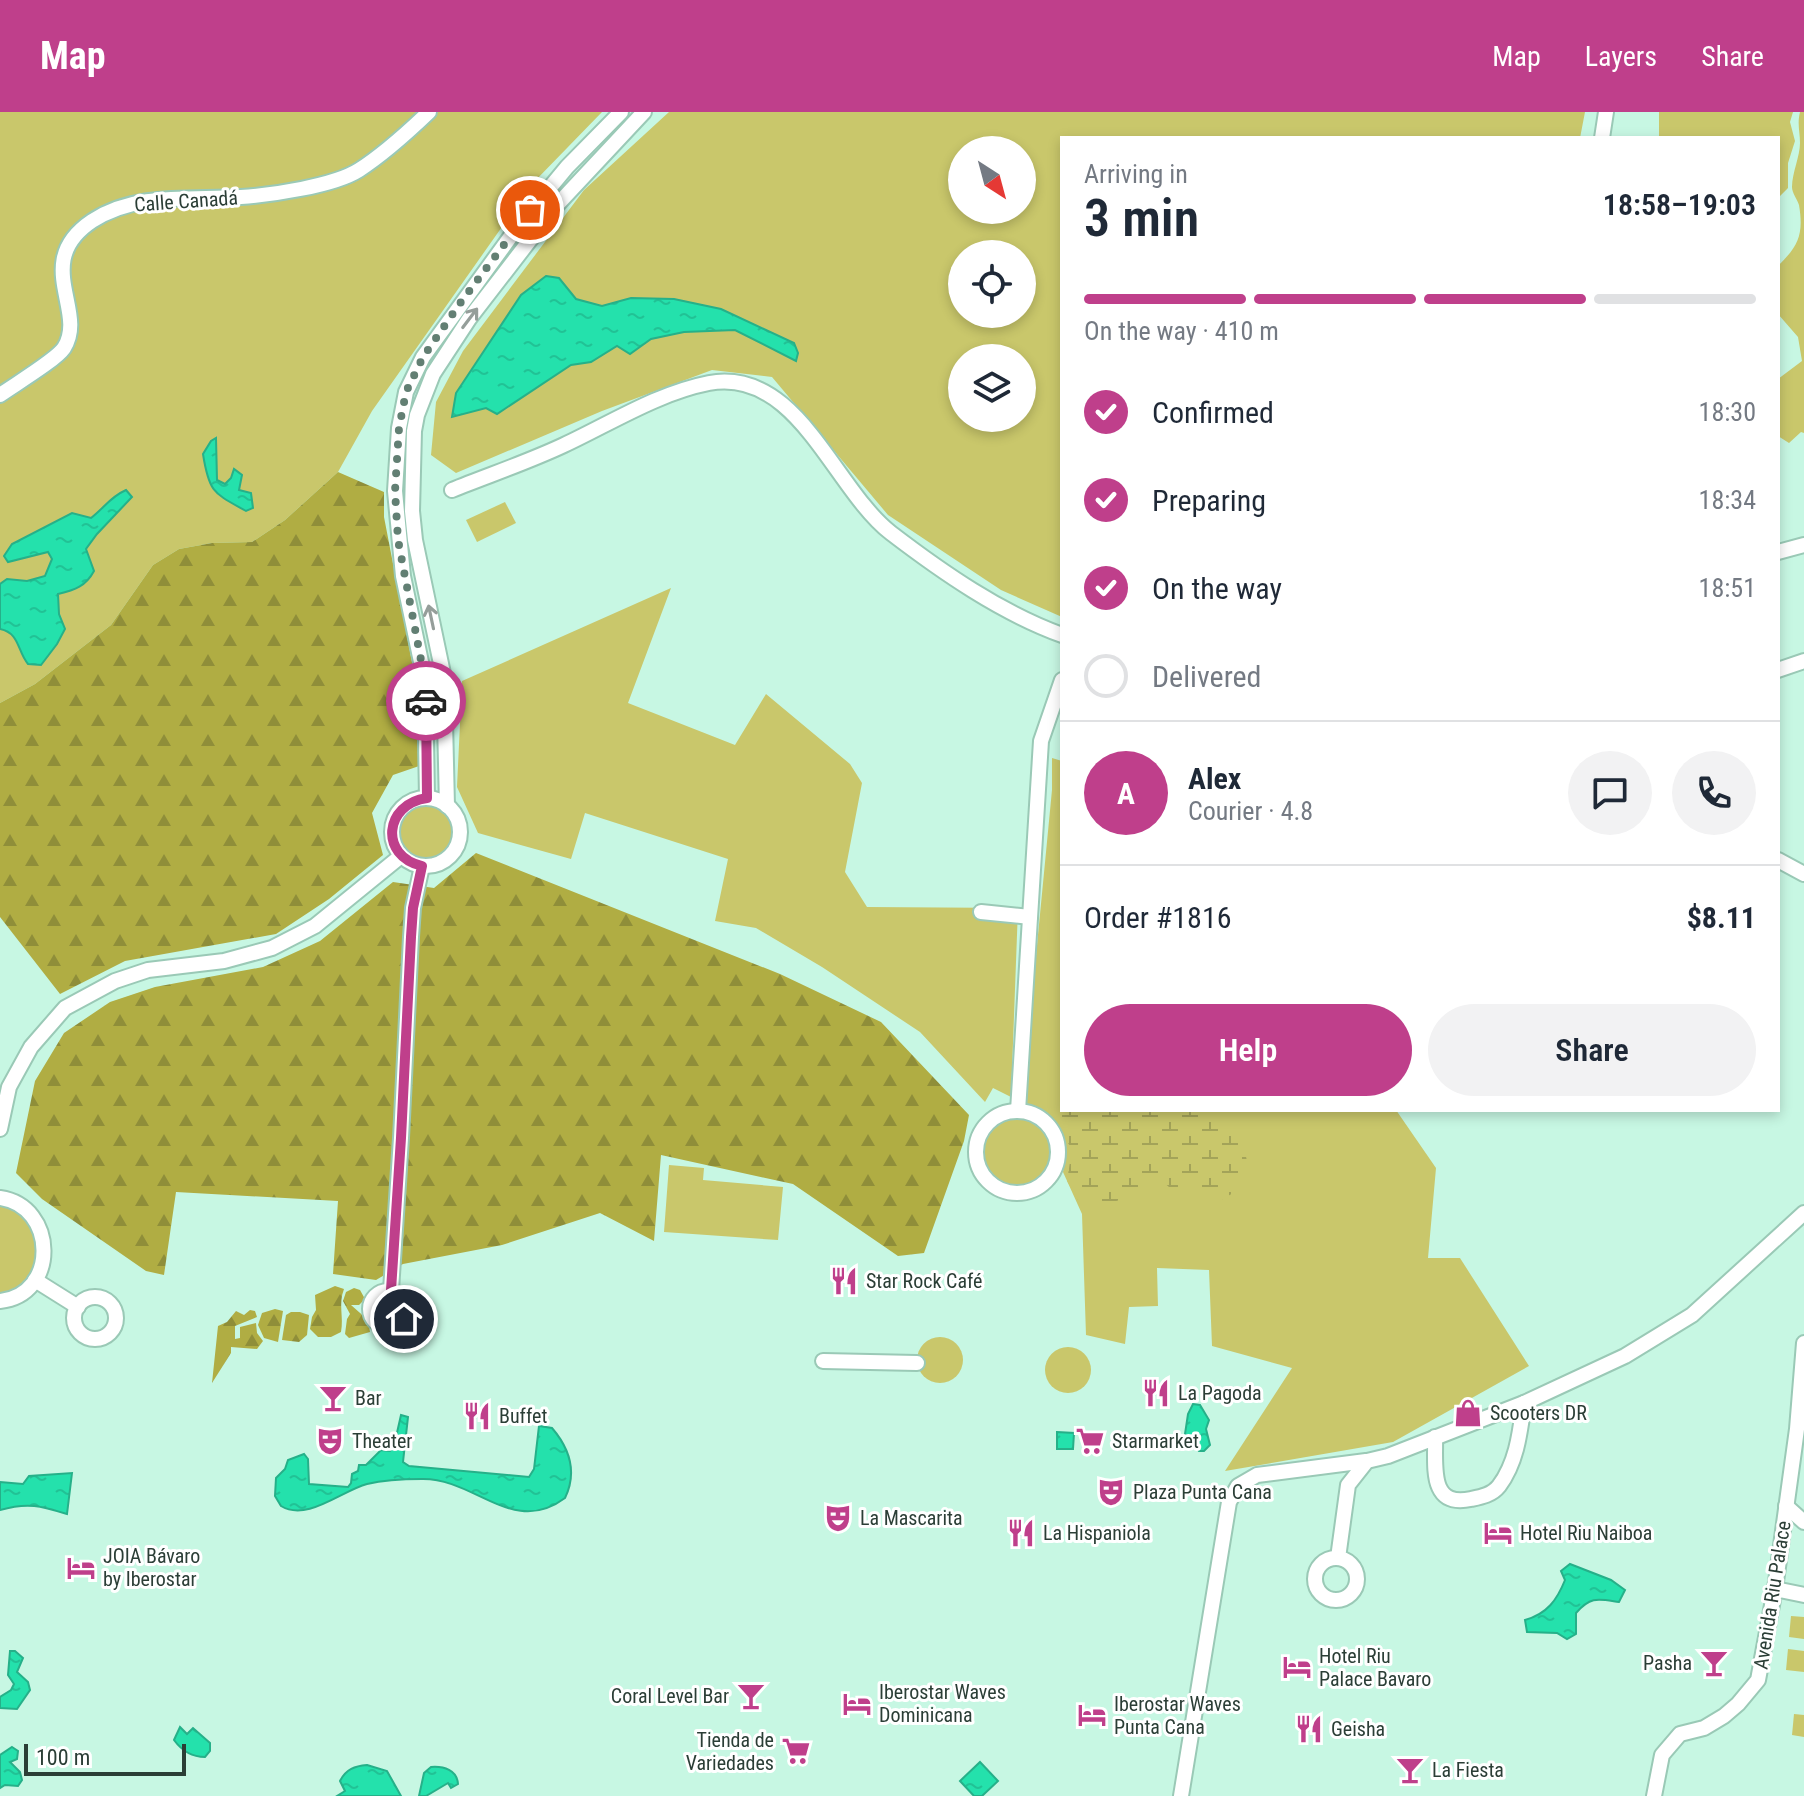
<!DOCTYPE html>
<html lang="en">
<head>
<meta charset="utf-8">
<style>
  body { margin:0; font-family:"Roboto Condensed",sans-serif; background:#f2f2f3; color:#1f2937; height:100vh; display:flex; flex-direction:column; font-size:30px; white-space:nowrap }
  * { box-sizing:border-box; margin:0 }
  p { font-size:26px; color:#747a83 }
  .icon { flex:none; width:44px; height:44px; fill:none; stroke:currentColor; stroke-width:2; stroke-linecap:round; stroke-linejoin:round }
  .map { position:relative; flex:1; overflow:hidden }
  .sheet { position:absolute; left:1060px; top:24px; width:720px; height:976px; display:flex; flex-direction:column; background:#fff; border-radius:0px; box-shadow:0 4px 12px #0003 }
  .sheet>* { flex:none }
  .needle { width:52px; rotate:144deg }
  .tools { position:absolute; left:948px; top:24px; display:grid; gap:16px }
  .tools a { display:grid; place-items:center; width:88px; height:88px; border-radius:50%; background:#fff; box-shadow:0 4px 12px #0003; font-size:40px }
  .scale { position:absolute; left:24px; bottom:20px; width:162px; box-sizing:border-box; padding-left:8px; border:4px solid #2b3e36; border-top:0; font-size:22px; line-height:28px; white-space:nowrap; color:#2b3e36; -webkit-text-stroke:6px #fff; paint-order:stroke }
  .pin { position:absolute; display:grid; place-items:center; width:68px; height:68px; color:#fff; margin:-34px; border:4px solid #fff; border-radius:50%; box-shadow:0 2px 8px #0007 }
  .courier { position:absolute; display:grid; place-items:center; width:80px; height:80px; margin:-40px; border:6px solid #bf3f8b; border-radius:50%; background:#fff; color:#222; box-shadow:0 2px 10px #0007 }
  .headline em { font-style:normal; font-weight:600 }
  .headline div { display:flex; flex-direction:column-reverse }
  .headline { display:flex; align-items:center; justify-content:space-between; height:136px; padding:0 24px }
  h1 { font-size:52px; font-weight:600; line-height:60px }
  .bar { display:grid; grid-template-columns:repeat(4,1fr); gap:12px 8px; align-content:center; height:96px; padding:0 24px }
  .bar i { height:10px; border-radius:6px; background:#e0e1e3 }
  .bar .current { background:#bf3f8b }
  .bar p { grid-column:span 4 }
  .line { display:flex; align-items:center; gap:20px; padding:0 24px; border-top:2px solid #e0e1e3 }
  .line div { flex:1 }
  .round { display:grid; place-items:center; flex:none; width:84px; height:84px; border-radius:42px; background:#f2f2f3 }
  ol { padding:0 24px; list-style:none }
  li { display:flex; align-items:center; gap:24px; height:88px }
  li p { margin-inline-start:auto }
  li .icon { padding:8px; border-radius:50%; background:#bf3f8b; color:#fff; stroke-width:4 }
  li:last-child { color:#747a83 }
  li i { width:44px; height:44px; border:4px solid #e0e1e3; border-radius:50% }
  .action { display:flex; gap:16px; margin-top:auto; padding:16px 24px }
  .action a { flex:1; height:92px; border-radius:48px; background:#bf3f8b; color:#fff; font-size:32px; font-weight:600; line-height:92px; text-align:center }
  .action a+a { background:#f2f2f3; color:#1f2937 }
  header { display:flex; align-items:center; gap:48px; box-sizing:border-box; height:112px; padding:0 40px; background:#bf3f8b; color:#fff }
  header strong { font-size:38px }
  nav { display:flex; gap:44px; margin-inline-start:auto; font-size:28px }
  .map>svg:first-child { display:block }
  .grass { fill:#c9c76b; fill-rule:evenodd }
  .forest { fill:url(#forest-firs) }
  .wetland { fill:url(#wetland-marsh) }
  .water { fill:url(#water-ripples); stroke:#26b089; stroke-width:2 }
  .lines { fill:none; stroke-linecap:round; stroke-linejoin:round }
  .minor-casing { stroke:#9ac9b6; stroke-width:18 }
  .minor { stroke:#fff; stroke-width:14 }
  .oneway { stroke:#959e9a }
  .done { stroke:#627f73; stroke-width:8; stroke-dasharray:0 14.4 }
  .route { stroke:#bf3f8b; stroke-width:10 }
  .labels { text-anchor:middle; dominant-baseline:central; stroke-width:6; stroke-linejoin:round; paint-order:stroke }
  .street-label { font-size:20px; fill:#2b3e36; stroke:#fff }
  .poi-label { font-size:20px; fill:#2b3e36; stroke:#fff; text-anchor:start }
</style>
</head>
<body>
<header>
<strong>Map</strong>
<nav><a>Map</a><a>Layers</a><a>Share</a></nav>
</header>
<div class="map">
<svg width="1804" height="1684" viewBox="0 0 1804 1684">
  <defs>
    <pattern id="forest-firs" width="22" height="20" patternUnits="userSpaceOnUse" patternTransform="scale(2)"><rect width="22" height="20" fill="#b0ad43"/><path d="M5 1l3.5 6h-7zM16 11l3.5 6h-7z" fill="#8f8e39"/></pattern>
    <pattern id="wetland-marsh" width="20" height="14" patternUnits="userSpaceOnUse" patternTransform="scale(2)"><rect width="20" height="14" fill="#c9c76b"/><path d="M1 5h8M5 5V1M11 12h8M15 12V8" fill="none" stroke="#a3a359"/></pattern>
    <pattern id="water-ripples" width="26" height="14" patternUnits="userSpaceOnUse" patternTransform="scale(2)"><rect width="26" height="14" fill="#24e1ac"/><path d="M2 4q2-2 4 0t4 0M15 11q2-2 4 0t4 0" fill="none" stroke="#21c295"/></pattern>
  </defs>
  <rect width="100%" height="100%" fill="#c7f7e3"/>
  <g class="grass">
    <path d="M0,0h602l-69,71 -161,228 -34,61 -53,48 -33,22 -40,1 -33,6 -26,16 -42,60 -76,59 -35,19z"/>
    <path d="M669,0h916l-5,26h-518v479l-61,-27 -113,-75 -116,-138 -60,-7 -110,41 -146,62 -25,-18 5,-53 27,-51 121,-161zM962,38h60v60h-60zM962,142h60v60h-60zM962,246h60v60h-60z"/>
    <path d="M1659,0h134l-3,10 5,19 -7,22v25l-10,10v-60h-119z"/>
    <path d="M1800,0h4v321l-3,-1 -12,11 -11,-7v-57l24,-18 -4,-24 -20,-23v-48c20,-20 26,-31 21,-61 -2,-6 -7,-12 -7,-18 0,-14 8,-31 8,-44 0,-11 -3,-19 0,-31z"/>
    <path d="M505,390l11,21 -39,19 -11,-22z"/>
    <path d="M671,476l-43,115 107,42 31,-51 84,70 12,19 -17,89 22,35 151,1 -7,189 -18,-9 -8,14 -65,-70 -98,-65 -66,-39 -41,-7 13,-62 -143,-46 -14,46 -93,-26 -21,-46 5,-106z"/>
    <path d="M1052,646l10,3v349h334l40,58 -8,90h32l69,108 -136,76 -168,29 67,-103 -80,-22 -3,-76 -52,-2 1,38 -29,1 -4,37 -39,-9 -4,-121 -19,-42 3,-21 -20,-38 -20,-9 9,-138 17,-176z"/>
    <circle cx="426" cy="720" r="34"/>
    <circle cx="1017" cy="1040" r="41"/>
    <path d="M669,1053l35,3 -1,12 80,7 -5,53 -114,-8z"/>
    <path d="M0,1086l41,31 -6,51 -35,21z"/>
    <circle cx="940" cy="1248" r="23"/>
    <circle cx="1068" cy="1258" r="23"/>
    <path d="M1791,1504l13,1v22l-15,-2z"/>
    <path d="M1788,1537l16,2v21l-18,-2z"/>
    <path d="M1794,1602l10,1v22l-12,-2z"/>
  </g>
  <g class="forest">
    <path d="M338,360l46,20v25l33,171 5,77 -29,10 -21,38 11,42 -54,44 -53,35 -151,27 -65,33 -60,-77v-214l35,-19 76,-59 42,-60 26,-16 33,-6 40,-1 33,-22z"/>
    <path d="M476,741l304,121 101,48 88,93 -5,26 -40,112 -26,3 -105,-72 -132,-29 -7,86 -54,-28 -98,32 -99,19 -27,16 -43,-6 5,-73 -162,-9 -12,83 -18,-4 -104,-72 -26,-26 19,-92 29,-48 46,-31 45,-15 108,-20 57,-26 73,-59 41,6z"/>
    <path d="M335,1174l9,3c-6,15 0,28 -3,43l-10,5h-13l-8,-8 2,-12 4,-7 -1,-15z"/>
    <path d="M354,1176l6,2 5,9 -6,6h-8l17,15 2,12 -21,6 -4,-4 2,-15 3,-5 -7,-13 3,-9z"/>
    <path d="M275,1197l8,2 -5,31 -14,-4 -6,-13 4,-12z"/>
    <path d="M250,1198l5,1 2,6 -22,9v13l5,-1v-11l16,-4 1,10 6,8 -6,8 -26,-2v6l-19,30 6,-57 9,-4 9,-11 8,4z"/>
    <path d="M291,1200h9l9,3 -2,20 -8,7 -17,-2 4,-25z"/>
  </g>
  <path class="wetland" d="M1062,986v12h139l30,21 14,22 5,19 -15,20 -16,9 -21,-13 -22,5 -14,-12c-30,15 -48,26 -82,22l-13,-22 5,-32 -21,-32z"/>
  <g class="water">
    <path d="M546,164l13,2 17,21 26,7 29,-8 43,1 47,10 73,34 4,10 -2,8 -61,-31 -51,2 -33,7 -21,15 -13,-8 -26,16 -20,3 -74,49 -11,-6 -34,9 4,-24 65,-98z"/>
    <path d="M216,326l1,42 8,4 6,-6 3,-9 8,6 -3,15 12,3 2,15 -7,3c-32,-18 -37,-18 -43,-57l8,-13z"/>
    <path d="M126,378l6,7 -35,37 -11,15 8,22c-8,15 -19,19 -36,23l1,20 6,15 -8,15 -16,21 -13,-1c-11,-13 -8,-31 -28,-35v-45l7,-5 20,2 18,-5 7,-17 -4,-7 -40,10 -4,-6 8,-12 60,-31 19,5c13,-10 19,-21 35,-28z"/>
    <path d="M1193,1292l7,1 9,15 -3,9 4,16 -6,6h-5l-14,-17 3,-20z"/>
    <path d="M401,1303l7,2 -5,45 6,4 120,11 5,-8 5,-43 13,2c18,21 25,45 13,70 -52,39 -90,-20 -143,-19 -18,0 -38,1 -55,5 -26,7 -60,38 -86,22l-6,-10 1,-18 9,-9 3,-9 16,-6 4,5 1,25 39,3 3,-4 1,-9 6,-3 1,-6h7l15,-15 9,1 4,-5z"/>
    <path d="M1057,1320l17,1 -1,16h-16z"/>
    <path d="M72,1361l-5,41c-26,-8 -39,-12 -67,-4v-28l23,2 6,-8z"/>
    <path d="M1570,1452l41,16 14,10 -6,12c-21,-3 -28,-6 -43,11v21l-9,5 -10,-6 -30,-1 -2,-12c22,-6 32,-20 40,-40l-4,-9z"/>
    <path d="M10,1539h5l8,7 -6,14 11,10 2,8 -13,19 -17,-1v-11l11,-7 3,-6 -6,-9z"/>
    <path d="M180,1615l7,7 6,-6 17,15v8l-5,6c-14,0 -23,-6 -31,-17z"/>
    <path d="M12,1635l6,4 -1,8 -7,3 10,10 2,8 -4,6 -13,-1 -5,3v-33z"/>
    <path d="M980,1650l18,19 -16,15h-8l-14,-15z"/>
    <path d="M367,1653l20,6 14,25h-64l8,-5 -5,-10c6,-12 15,-15 27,-16z"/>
    <path d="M431,1655c13,-1 26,3 27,17l-7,4 -3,-5 -22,13h-7l5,-23z"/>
  </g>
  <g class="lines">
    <defs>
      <g id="minor">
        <path d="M1602,26l4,-26"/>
        <path d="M0,283c14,-10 56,-35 64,-47 24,-37 -33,-86 28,-127 44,-29 99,-21 149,-24 30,-2 93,-11 118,-27 25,-16 48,-37 70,-58"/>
        <path d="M452,378c37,-15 76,-28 112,-45 47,-22 94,-52 145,-62 89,-16 124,105 182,150 51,39 110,80 171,102"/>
        <path d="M1778,440l26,-7"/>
        <path d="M1778,558l26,-9"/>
        <path d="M427,686l-2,-117 -22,-105 -8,-85 4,-63 7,-36 17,-35 96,-132 48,-58 54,-55"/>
        <circle cx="426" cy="720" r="34"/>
        <path d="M447,694l-3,-128 -29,-138 -3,-29 2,-80 3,-16 16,-41 36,-55 88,-114 87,-93"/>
        <path d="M1778,748l26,14"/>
        <path d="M981,800l49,5"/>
        <circle cx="1017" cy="1040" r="41"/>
        <path d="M1018,999l23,-370 21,-61"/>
        <path d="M0,1017l9,-42 22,-40 34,-39 50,-27 33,-11 76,-9 48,-13 43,-22 86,-70"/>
        <path d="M0,1086c57,8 59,97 0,103"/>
        <path d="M35,1168l43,27"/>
        <path d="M391,1178l10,-152 10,-201 2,-29 9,-42"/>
        <circle cx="388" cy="1197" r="18"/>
        <circle cx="95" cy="1206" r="21"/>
        <path d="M823,1249l94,2"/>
        <path d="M1435,1325c1,28 -7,71 36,62 10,-2 21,-4 28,-13 18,-24 21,-54 25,-83"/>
        <path d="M1786,1394l18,16"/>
        <circle cx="1336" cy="1467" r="21"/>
        <path d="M1338,1446l10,-73 19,-24 21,-5 136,-53 101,-47 67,-41 112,-102"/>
        <path d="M1775,1477l29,6"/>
        <path d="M1181,1684l48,-294 9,-16 19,-11 109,-14"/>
        <path d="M1654,1684l8,-41 18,-21 24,-6 20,-12 14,-12 20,-24 17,-91 22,-160 7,-86"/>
      </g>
    </defs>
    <use href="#minor" class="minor-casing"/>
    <use href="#minor" class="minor"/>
  </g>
  <defs><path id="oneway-shaft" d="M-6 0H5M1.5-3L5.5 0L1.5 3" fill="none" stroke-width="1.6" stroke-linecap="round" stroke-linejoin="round" transform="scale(2)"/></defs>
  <g class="oneway">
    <use href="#oneway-shaft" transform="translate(470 206) rotate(-53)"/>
    <use href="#oneway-shaft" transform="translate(431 505) rotate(-102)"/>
  </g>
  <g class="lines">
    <path class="done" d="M426,589l-1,-20 -27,-141 -3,-49 4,-63 7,-36 17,-35 38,-55 69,-92"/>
    <path class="route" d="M404,1207l2,-7 -2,-12 -13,-10 10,-152 10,-201 2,-29 9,-42c-43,-10 -38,-62 5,-68l-1,-97"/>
  </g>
  <defs>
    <symbol id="restaurant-bare" viewBox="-9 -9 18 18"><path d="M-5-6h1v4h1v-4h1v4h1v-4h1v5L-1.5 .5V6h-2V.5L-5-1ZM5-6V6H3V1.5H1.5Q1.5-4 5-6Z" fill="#bf3f8b" stroke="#fff" stroke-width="2.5" paint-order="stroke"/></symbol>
    <symbol id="bar-bare" viewBox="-9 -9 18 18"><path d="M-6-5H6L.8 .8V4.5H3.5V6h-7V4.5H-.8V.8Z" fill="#bf3f8b" stroke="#fff" stroke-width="2.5" paint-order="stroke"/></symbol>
    <symbol id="shop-bare" viewBox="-9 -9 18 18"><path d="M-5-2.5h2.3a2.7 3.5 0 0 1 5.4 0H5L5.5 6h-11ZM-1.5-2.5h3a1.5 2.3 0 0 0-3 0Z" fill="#bf3f8b" stroke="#fff" stroke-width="2.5" paint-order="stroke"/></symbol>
    <symbol id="theatre-bare" viewBox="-9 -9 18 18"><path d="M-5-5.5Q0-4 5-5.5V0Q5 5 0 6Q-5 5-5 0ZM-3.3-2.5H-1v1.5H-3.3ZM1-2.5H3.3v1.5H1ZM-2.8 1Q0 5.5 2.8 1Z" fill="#bf3f8b" stroke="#fff" stroke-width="2.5" paint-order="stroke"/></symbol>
    <symbol id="supermarket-bare" viewBox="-9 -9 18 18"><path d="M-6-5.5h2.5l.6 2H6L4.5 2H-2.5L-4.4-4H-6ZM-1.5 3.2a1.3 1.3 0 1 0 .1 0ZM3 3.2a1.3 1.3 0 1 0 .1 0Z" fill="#bf3f8b" stroke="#fff" stroke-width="2.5" paint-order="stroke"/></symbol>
    <symbol id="hotel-bare" viewBox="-9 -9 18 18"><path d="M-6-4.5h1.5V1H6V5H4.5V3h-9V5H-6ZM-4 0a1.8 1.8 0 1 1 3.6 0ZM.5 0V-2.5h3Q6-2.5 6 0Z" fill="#bf3f8b" stroke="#fff" stroke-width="2.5" paint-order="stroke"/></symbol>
  </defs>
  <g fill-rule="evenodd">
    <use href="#restaurant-bare" x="824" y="1149" width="40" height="40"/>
    <use href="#restaurant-bare" x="1136" y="1261" width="40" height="40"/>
    <use href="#bar-bare" x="313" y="1266" width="40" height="40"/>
    <use href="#shop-bare" x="1448" y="1281" width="40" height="40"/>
    <use href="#restaurant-bare" x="457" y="1284" width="40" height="40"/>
    <use href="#theatre-bare" x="310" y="1309" width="40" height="40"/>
    <use href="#supermarket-bare" x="1070" y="1309" width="40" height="40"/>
    <use href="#theatre-bare" x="1091" y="1360" width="40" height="40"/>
    <use href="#theatre-bare" x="818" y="1386" width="40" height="40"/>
    <use href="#restaurant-bare" x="1001" y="1401" width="40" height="40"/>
    <use href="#hotel-bare" x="1478" y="1401" width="40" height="40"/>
    <use href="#hotel-bare" x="61" y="1436" width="40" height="40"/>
    <use href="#bar-bare" x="1694" y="1531" width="40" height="40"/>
    <use href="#hotel-bare" x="1277" y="1535" width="40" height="40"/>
    <use href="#bar-bare" x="731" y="1564" width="40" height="40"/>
    <use href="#hotel-bare" x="837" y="1572" width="40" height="40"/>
    <use href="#hotel-bare" x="1072" y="1583" width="40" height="40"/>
    <use href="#restaurant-bare" x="1289" y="1597" width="40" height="40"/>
    <use href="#supermarket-bare" x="776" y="1619" width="40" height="40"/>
    <use href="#bar-bare" x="1390" y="1638" width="40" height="40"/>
  </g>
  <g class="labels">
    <g class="street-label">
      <text transform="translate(186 89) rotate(-4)">Calle Canadá</text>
      <text transform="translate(1772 1483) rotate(-81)">Avenida Riu Palace</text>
    </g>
    <g class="poi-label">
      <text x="866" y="1169">Star Rock Café</text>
      <text x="1178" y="1281">La Pagoda</text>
      <text x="355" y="1286">Bar</text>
      <text x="1490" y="1301">Scooters DR</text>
      <text x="499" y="1304">Buffet</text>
      <text x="352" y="1329">Theater</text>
      <text x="1112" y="1329">Starmarket</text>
      <text x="1133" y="1380">Plaza Punta Cana</text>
      <text x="860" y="1406">La Mascarita</text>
      <text x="1043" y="1421">La Hispaniola</text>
      <text x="1520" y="1421">Hotel Riu Naiboa</text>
      <text x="103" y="1444">JOIA Bávaro<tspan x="103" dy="23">by Iberostar</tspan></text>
      <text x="1319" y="1544">Hotel Riu<tspan x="1319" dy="23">Palace Bavaro</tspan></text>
      <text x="1692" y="1551" text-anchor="end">Pasha</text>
      <text x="879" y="1580">Iberostar Waves<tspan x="879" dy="23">Dominicana</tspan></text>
      <text x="729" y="1584" text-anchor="end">Coral Level Bar</text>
      <text x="1114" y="1592">Iberostar Waves<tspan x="1114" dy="23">Punta Cana</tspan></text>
      <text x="1331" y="1617">Geisha</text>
      <text x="774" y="1628" text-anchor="end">Tienda de<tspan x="774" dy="23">Variedades</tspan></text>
      <text x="1432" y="1658">La Fiesta</text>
    </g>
  </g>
</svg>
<div class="tools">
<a><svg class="needle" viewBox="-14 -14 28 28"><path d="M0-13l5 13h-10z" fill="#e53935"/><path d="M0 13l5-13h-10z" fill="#747a83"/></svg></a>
<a><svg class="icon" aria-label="locate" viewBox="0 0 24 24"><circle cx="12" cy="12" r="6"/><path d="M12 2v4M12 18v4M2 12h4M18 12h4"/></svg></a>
<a><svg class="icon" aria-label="layers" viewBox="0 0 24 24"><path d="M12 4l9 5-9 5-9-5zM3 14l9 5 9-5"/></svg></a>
</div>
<div class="scale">100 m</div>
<div class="pin" style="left:530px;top:98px;background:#ea580c"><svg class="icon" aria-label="bag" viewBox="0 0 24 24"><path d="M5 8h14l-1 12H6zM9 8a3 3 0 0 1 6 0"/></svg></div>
<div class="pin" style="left:404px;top:1207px;background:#1f2937"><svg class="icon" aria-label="home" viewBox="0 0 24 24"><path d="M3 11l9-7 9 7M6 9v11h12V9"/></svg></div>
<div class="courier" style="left:426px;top:589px"><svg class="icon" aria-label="car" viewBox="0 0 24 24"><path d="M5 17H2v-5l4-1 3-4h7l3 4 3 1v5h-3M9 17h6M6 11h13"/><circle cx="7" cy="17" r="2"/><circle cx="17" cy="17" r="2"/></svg></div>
<section class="sheet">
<div class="headline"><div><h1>3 min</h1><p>Arriving in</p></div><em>18:58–19:03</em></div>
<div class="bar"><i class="current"></i><i class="current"></i><i class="current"></i><i></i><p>On the way · 410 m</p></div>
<ol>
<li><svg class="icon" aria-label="check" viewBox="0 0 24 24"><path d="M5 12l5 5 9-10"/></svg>Confirmed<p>18:30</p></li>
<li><svg class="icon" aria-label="check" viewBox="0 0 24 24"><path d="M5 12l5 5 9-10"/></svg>Preparing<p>18:34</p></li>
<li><svg class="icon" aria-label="check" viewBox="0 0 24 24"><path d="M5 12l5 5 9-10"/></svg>On the way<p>18:51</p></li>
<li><i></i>Delivered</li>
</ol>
<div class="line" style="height:144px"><b class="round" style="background:#bf3f8b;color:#fff">A</b><div><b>Alex</b><p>Courier · 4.8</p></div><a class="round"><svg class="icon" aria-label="chat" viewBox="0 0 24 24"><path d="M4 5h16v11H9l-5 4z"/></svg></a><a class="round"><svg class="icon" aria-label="phone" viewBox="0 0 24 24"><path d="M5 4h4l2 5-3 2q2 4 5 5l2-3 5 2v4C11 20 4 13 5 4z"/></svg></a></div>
<div class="line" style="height:104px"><div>Order #1816</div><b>$8.11</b></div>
<div class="action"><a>Help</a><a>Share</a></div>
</section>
</div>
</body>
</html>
